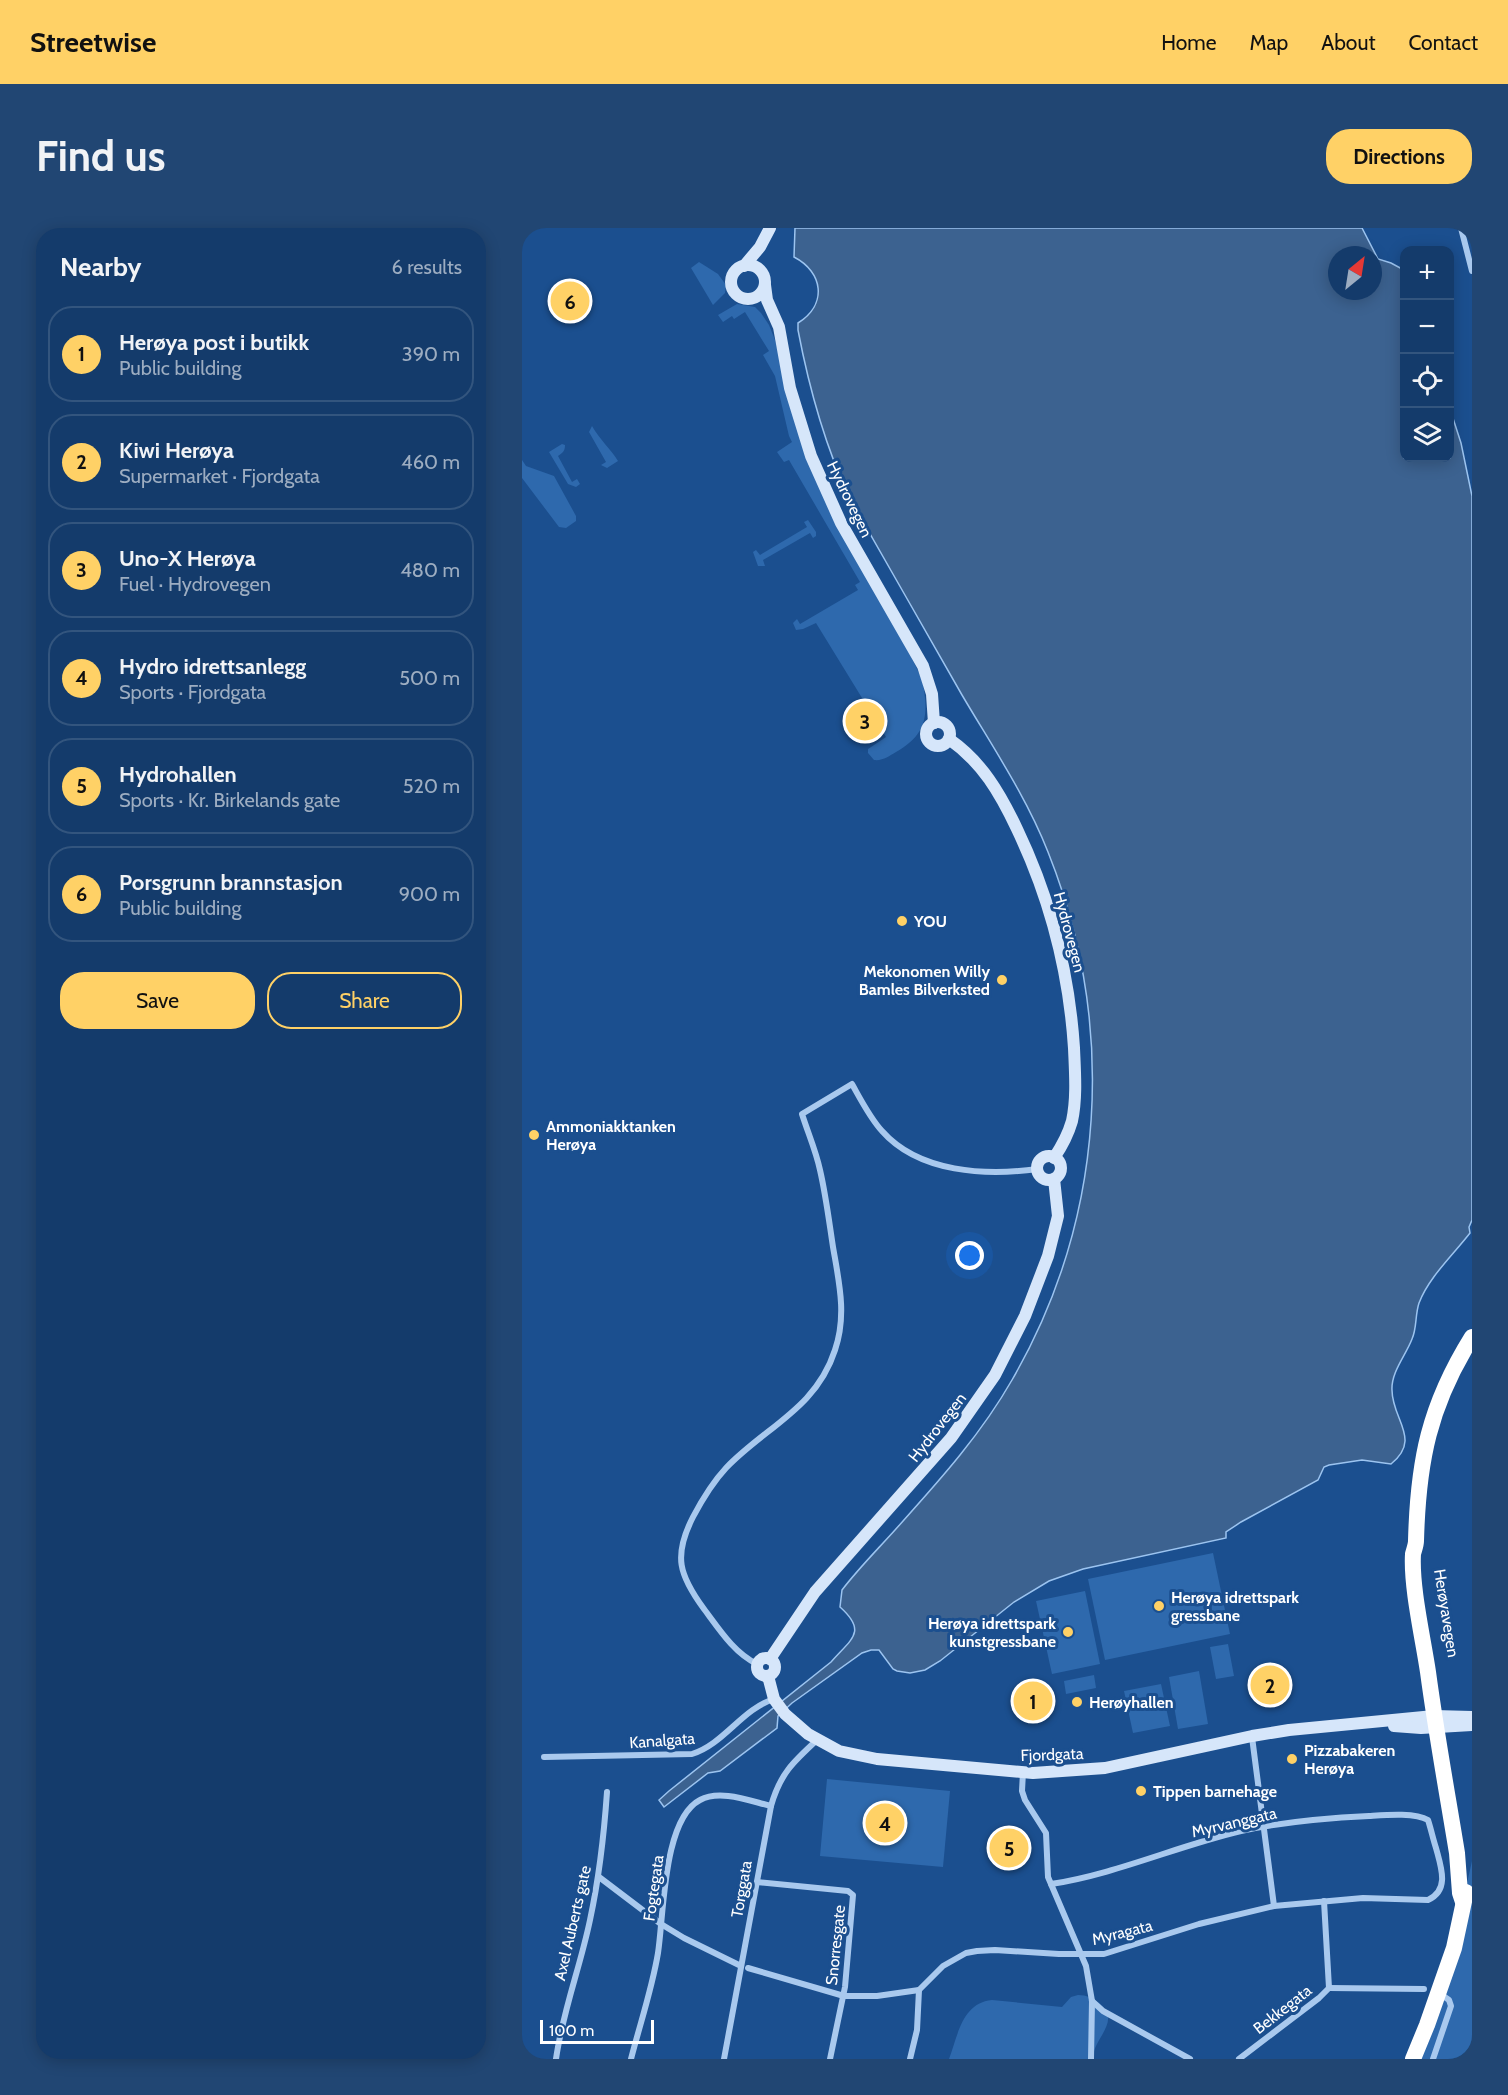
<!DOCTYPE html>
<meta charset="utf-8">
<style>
:root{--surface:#143b6b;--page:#214673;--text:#f1f3f6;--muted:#9dadc1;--line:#33557e;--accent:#ffd166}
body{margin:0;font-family:Cabin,sans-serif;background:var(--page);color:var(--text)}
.controls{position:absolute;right:18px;top:18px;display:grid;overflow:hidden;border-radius:12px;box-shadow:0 3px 15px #0003}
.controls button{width:54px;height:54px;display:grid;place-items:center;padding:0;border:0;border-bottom:2px solid var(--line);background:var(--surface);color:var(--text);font:30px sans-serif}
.compass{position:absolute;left:806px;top:18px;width:54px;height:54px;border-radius:50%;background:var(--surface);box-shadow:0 3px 15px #0003;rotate:30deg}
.scale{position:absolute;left:18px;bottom:15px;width:114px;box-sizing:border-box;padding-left:6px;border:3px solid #fff;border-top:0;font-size:16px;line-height:21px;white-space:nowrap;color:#fff;-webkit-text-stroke:4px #1b4f8f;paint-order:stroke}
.you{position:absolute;left:448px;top:1028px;width:21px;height:21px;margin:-15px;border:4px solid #fff;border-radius:50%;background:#1a73e8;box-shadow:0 0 0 9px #1a73e833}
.badge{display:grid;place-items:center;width:39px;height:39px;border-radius:50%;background:var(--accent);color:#111;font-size:20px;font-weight:700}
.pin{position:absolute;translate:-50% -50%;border:3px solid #fff;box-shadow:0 2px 6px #0006}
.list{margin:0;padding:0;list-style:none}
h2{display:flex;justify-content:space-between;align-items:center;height:78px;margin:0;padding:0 24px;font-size:26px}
h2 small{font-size:20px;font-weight:400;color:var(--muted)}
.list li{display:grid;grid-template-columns:39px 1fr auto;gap:18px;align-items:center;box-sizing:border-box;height:96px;margin:0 12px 12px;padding:0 12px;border:2px solid var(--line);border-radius:24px}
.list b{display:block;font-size:22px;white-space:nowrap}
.list p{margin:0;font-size:20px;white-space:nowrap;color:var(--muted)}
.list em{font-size:20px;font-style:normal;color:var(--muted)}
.actions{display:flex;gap:12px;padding:18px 24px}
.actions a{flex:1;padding:14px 0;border:2px solid var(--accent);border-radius:24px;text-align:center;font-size:21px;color:var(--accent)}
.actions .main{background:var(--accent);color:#111}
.icon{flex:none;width:33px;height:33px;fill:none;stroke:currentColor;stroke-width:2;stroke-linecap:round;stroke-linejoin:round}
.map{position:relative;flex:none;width:950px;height:1831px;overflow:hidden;border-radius:24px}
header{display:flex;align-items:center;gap:36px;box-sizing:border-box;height:84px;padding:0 30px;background:var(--accent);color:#111}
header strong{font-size:28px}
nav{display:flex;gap:33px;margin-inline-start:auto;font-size:21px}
.intro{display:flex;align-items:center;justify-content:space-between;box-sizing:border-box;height:144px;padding:0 36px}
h1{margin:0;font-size:42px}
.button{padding:15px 27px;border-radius:24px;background:var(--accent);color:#111;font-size:21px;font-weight:700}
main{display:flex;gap:36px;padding:0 36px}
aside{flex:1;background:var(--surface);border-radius:24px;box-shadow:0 3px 15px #0003}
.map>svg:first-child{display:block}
.green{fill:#2e69ad}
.water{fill:#3c6290;stroke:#9cc4f0;stroke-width:1.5;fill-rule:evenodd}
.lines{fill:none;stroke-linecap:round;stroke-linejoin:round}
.street{stroke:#a9c9ee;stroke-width:6}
.secondary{stroke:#d6e6fa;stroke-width:12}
.highway{stroke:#fff;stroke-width:16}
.poi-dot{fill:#ffd166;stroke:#1b4f8f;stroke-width:2}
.labels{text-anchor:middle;stroke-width:6;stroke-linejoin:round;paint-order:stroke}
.street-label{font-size:16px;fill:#fff;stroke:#1b4f8f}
.poi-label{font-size:16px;font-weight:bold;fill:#fff;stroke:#1b4f8f;text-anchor:start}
</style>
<header>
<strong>Streetwise</strong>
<nav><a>Home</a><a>Map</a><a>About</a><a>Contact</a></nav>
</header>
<div class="intro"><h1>Find us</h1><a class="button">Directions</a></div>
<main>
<aside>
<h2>Nearby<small>6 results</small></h2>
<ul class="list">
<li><span class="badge">1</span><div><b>Herøya post i butikk</b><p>Public building</p></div><em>390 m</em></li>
<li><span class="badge">2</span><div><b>Kiwi Herøya</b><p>Supermarket · Fjordgata</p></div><em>460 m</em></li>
<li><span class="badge">3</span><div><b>Uno-X Herøya</b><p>Fuel · Hydrovegen</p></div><em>480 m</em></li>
<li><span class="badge">4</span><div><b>Hydro idrettsanlegg</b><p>Sports · Fjordgata</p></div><em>500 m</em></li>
<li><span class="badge">5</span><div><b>Hydrohallen</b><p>Sports · Kr. Birkelands gate</p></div><em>520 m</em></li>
<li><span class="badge">6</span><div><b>Porsgrunn brannstasjon</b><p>Public building</p></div><em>900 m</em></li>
</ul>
<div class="actions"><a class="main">Save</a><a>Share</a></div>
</aside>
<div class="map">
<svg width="950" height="1831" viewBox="0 0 950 1831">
<rect width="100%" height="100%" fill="#1b4f8f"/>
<g class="green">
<path d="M177 34 196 46 204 57 203 65 191 77 169 40Z"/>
<path d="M215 76 233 79 239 85 247 97 253 112 274 196 400 451C407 485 406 506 374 524 367 528 361 533 352 532L346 525V521L364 509 294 395 281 401 274 402 271 395 275 391 278 396 336 362 333 357 338 354 267 232 262 234 255 224 270 214 267 208 253 148 241 127 247 123 223 84 212 91 210 88 201 94 196 87Z"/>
<path d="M70 198C78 212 88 220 96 233L85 240 79 237 84 234 67 204Z"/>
<path d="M40 216 43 217C43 224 40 225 36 228L50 254 55 251 58 256 54 259 46 256 27 224Z"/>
<path d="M0 232 4 238 32 248 54 288V293L44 300 37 299 0 250Z"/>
<path d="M286 292 294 304V308L291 310 288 305 241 332 243 338H236L231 324 234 322 238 327 285 299 282 294Z"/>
<path d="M691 1325 708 1406 583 1432 566 1351Z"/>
<path d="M563 1363 578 1436 530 1446 514 1373Z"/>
<path d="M706 1416 712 1448 694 1451 688 1419Z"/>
<path d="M677 1443 686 1496 656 1501 647 1449Z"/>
<path d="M572 1447 574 1460 544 1466 542 1453Z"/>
<path d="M639 1456 648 1498 611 1505 602 1463Z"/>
<path d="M305 1551 428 1563 421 1639 298 1628Z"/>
<path d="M950 1633V1831H895L945 1655Z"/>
<path d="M556 1767C565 1767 570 1770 577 1775 601 1793 570 1811 571 1831H427C436 1807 440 1775 470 1772L540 1779 549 1769Z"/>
</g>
<path class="water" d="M273 0H840L856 31 869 35 882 42V230H928V181L939 215 950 268V992L947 999 948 1005C931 1027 907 1049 897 1075 893 1087 895 1100 890 1111 884 1127 869 1144 870 1162 870 1192 900 1211 869 1236L840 1232 807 1237 802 1239 796 1252 719 1294 704 1304V1310L561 1341 527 1353 492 1374 418 1433 403 1442 388 1445 375 1443 371 1441 357 1422H349L340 1425 270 1475 256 1488 255 1500 198 1543 186 1545 142 1579 137 1572 147 1563 309 1434C329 1411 346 1404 318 1379L320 1362C336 1341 355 1322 373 1302 416 1254 458 1208 490 1152 584 989 595 797 526 624 504 568 470 518 440 467 402 401 365 335 327 269 302 215 287 160 276 102V95C306 76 301 44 272 29ZM815 27H851V63H815Z"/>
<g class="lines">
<g class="street">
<path d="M939 0 950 43"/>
<path d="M235 1436C212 1425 197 1401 182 1381 157 1347 151 1328 171 1289 180 1272 190 1255 204 1240 243 1199 294 1181 313 1122 325 1087 317 1054 311 1019 307 993 304 968 298 942 294 923 286 905 280 886L330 856C339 872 348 890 360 903 397 945 464 948 516 941"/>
<path d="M730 1509 752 1678"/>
<path d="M22 1529 170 1526C202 1516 220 1481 252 1471"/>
<path d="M501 1544 500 1563 503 1572 524 1605 526 1649 564 1738 570 1773 569 1831"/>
<path d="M77 1649 139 1696 162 1710 219 1738"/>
<path d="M235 1654 326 1663 331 1667 323 1759 308 1831"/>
<path d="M226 1740 322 1768H355L397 1762 421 1738 444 1725 455 1723 473 1722 537 1726H582L677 1696 752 1678 841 1670 906 1672C928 1662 919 1639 914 1620 911 1611 909 1601 906 1592 893 1584 862 1587 847 1588 805 1590 760 1594 719 1603 655 1618 594 1646 529 1656"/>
<path d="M807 1760 902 1761"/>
<path d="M570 1773 581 1783 668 1831"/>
<path d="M34 1831C41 1782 58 1740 68 1692 77 1650 82 1607 85 1564"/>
<path d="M109 1831C118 1796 130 1761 136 1725 142 1686 141 1591 178 1572 198 1561 228 1573 249 1578"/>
<path d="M202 1831 249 1578C258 1546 271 1534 295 1512"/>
<path d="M388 1831 395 1802 397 1762"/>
<path d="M717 1831 797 1770 807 1760 802 1673"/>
<path d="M911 1831 929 1778 927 1772 917 1765"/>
</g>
<g class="secondary">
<circle cx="226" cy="54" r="17"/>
<path d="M222 38 238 19 248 0"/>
<path d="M243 57 245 72 257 99 268 160 289 228 319 295 401 438 410 466 412 495"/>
<circle cx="416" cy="506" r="12"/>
<path d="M427 511C460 534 478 565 495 601 528 670 547 743 552 820 553 844 555 870 550 893 546 907 540 918 532 930"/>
<circle cx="527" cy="940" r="12"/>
<circle cx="244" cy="1439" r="9"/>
<path d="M248 1431 293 1364 429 1210 473 1147 503 1088 526 1028 536 988 532 951"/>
<path d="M246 1448 252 1471 263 1486 286 1506 317 1523 355 1531 511 1545 583 1540 730 1508 767 1502 912 1488 950 1489"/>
<path d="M872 1498 899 1500 950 1497"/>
</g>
<g class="highway">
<path d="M941 1674 938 1665 935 1625C925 1564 914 1504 906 1444 901 1410 889 1359 891 1326 892 1322 894 1317 894 1313 896 1233 907 1178 950 1109"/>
<path d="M891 1831 905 1797 932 1720 944 1664"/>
</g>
</g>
<g class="poi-dot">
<circle cx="380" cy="693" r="6"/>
<circle cx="480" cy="752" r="6"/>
<circle cx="12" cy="907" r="6"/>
<circle cx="637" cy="1378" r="6"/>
<circle cx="546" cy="1404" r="6"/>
<circle cx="555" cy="1474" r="6"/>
<circle cx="770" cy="1531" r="6"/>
<circle cx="619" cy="1563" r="6"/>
</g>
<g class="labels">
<g class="street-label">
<text transform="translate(328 271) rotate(64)" y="6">Hydrovegen</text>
<text transform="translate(548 704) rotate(75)" y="6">Hydrovegen</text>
<text transform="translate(415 1199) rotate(-52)" y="6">Hydrovegen</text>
<text transform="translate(925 1385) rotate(81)" y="6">Herøyavegen</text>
<text transform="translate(140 1512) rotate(-4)" y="6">Kanalgata</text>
<text transform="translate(530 1526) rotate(-2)" y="6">Fjordgata</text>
<text transform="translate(712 1594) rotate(-13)" y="6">Myrvanggata</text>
<text transform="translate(131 1660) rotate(-82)" y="6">Fogtegata</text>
<text transform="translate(219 1661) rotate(-80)" y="6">Torggata</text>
<text transform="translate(50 1695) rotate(-77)" y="6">Axel Auberts gate</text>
<text transform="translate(600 1704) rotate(-14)" y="6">Myragata</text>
<text transform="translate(313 1717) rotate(-84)" y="6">Snorresgate</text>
<text transform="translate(760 1781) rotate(-38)" y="6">Bekkegata</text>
</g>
<g class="poi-label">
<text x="392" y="699">YOU</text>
<text x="468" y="749" text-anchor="end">Mekonomen Willy<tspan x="468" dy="18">Bamles Bilverksted</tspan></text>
<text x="24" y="904">Ammoniakktanken<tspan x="24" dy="18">Herøya</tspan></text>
<text x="649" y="1375">Herøya idrettspark<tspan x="649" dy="18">gressbane</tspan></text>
<text x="534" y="1401" text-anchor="end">Herøya idrettspark<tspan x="534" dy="18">kunstgressbane</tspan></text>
<text x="567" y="1480">Herøyhallen</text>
<text x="782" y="1528">Pizzabakeren<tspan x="782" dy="18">Herøya</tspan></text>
<text x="631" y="1569">Tippen barnehage</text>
</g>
</g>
</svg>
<div class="controls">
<button>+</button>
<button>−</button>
<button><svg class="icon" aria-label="locate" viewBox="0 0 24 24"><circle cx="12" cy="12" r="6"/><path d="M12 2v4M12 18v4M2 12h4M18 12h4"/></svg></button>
<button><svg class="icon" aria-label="layers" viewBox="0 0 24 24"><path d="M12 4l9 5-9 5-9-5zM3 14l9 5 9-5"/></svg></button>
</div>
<svg class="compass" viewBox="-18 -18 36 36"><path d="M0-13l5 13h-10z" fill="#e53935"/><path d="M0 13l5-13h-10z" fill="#9dadc1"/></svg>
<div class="scale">100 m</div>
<div class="you"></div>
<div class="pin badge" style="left:511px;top:1473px">1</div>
<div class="pin badge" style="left:748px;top:1457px">2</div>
<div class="pin badge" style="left:343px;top:493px">3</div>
<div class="pin badge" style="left:363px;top:1595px">4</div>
<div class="pin badge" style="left:487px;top:1620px">5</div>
<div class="pin badge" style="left:48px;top:73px">6</div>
</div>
</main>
